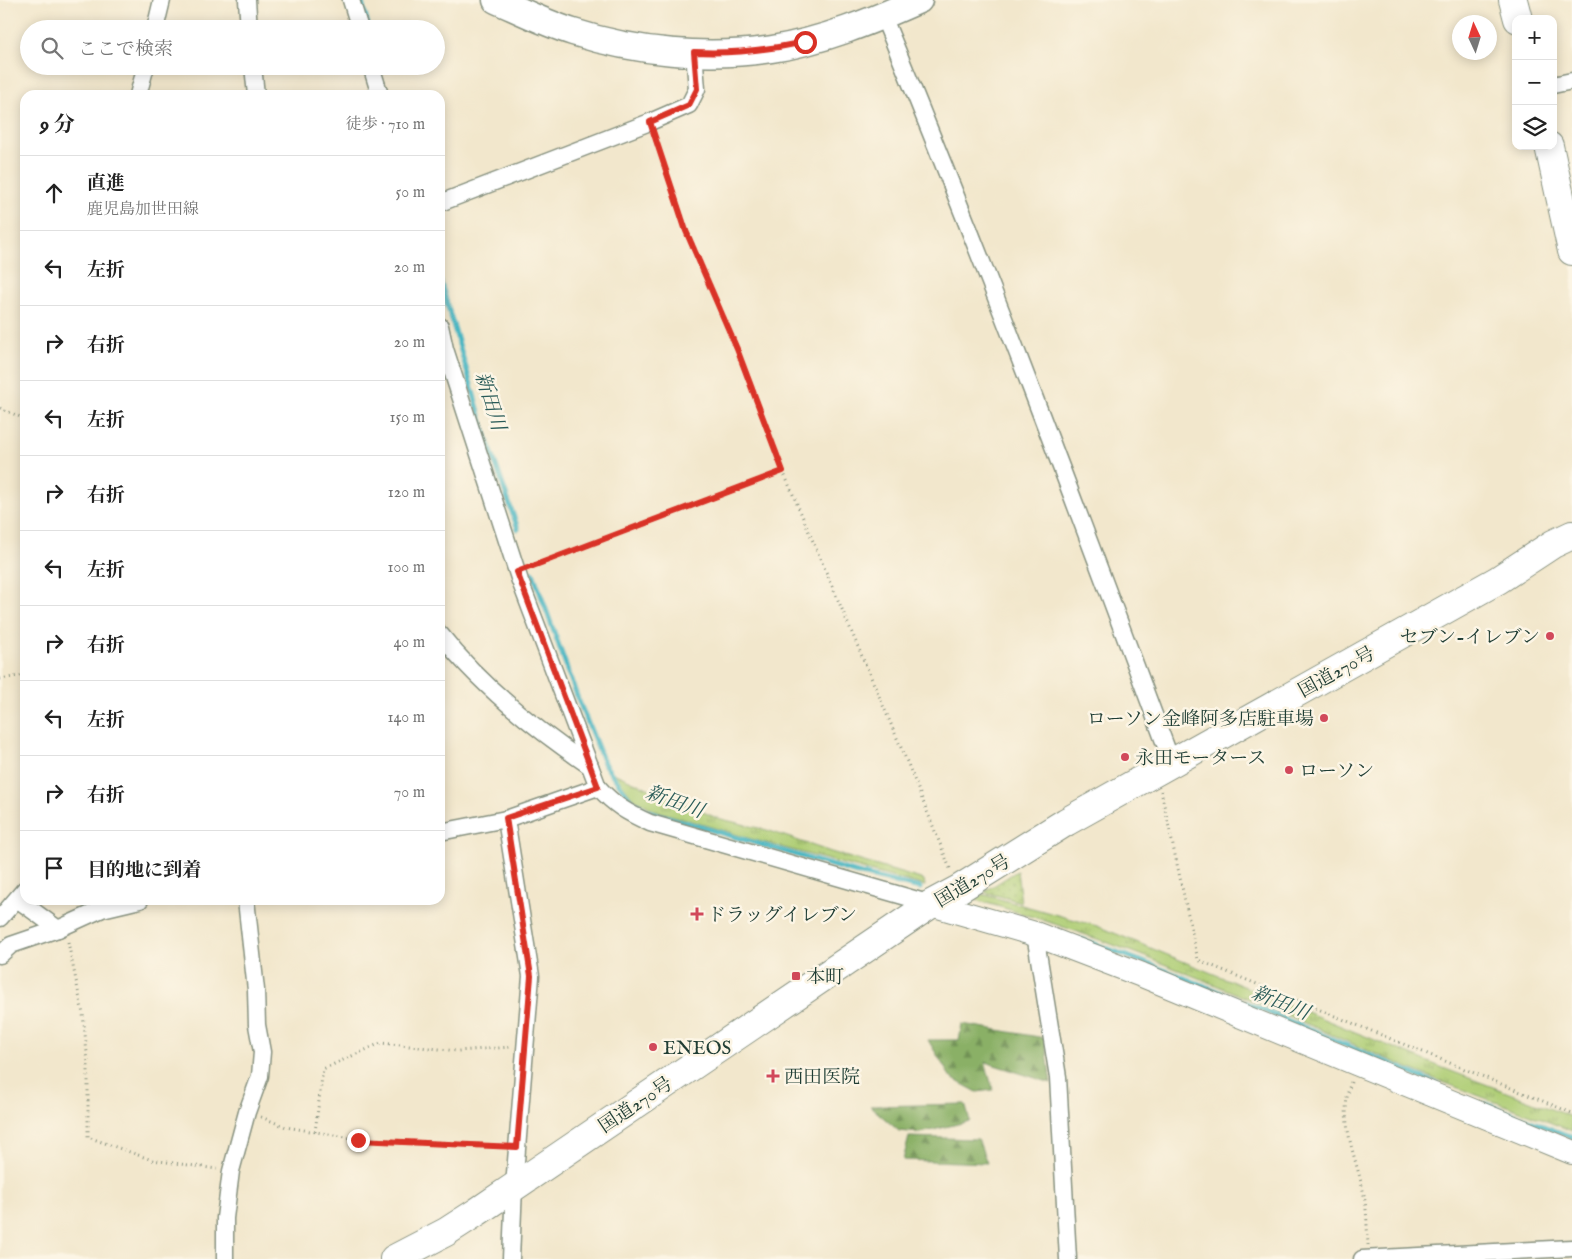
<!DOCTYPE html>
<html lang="ja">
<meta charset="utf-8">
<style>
:root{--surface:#fff;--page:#f2f2f2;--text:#222;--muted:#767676;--line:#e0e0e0}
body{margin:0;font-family:"IM FELL English","Noto Serif JP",serif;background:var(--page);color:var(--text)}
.controls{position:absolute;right:15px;top:15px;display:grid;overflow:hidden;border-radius:10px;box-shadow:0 2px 12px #0003}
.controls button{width:45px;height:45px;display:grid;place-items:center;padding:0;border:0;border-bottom:1px solid var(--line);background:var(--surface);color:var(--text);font:25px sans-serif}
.compass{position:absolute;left:1452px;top:15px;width:45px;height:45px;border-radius:50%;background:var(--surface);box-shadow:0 2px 12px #0003;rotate:356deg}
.stop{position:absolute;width:15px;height:15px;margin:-11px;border:4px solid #d93025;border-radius:50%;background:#fff}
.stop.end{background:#d93025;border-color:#fff;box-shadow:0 1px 5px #0008}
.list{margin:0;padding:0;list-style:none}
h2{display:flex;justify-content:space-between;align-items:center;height:65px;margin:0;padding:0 20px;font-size:21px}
h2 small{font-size:16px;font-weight:400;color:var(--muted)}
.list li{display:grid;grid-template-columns:32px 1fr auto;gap:15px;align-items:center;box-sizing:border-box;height:75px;padding:0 20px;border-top:1px solid var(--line)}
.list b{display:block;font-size:19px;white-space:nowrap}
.list p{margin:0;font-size:16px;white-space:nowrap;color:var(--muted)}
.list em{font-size:16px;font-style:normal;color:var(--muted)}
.icon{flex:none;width:28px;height:28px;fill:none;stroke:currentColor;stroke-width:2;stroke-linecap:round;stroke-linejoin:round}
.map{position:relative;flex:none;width:1572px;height:1259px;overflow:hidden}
.search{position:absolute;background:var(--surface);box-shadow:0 2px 12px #0003;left:20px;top:20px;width:425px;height:55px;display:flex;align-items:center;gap:12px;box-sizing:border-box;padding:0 18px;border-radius:28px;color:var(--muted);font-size:19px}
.panel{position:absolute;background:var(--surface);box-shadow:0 2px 12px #0003;left:20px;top:90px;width:425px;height:815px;border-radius:15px}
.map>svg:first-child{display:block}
.grass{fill:url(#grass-dots);stroke:#668554}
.forest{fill:url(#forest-firs);stroke:#54764d}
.park{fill:url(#park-tufts);stroke:#668554}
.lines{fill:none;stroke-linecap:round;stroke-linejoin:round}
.stream{stroke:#48b6c2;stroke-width:5}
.street-casing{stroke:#889280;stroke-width:19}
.secondary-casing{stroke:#889280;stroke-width:26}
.primary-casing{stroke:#889280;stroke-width:29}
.highway-casing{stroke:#889280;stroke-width:30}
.path{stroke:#889280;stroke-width:3;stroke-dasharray:1 4;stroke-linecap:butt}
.street{stroke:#fff;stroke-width:16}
.secondary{stroke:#fff;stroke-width:24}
.primary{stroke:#fff;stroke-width:26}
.highway{stroke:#fff;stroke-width:28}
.route{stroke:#d93025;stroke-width:6}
.poi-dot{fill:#d1495b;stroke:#fcf5e5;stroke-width:2}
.labels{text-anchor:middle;stroke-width:5;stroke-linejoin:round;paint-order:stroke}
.poi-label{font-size:19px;fill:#1f3d34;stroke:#fcf5e5;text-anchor:start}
.street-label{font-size:19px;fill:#1f3d34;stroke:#fcf5e5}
.water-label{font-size:20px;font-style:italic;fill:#295b58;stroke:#fcf5e5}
</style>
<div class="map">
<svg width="1572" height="1259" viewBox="0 0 1572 1259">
<defs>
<pattern id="grass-dots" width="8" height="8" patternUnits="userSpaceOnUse" patternTransform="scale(1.25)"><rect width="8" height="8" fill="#aecd75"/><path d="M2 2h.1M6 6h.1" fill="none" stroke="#8da861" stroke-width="1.8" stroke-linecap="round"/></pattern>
<pattern id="forest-firs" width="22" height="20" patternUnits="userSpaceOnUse" patternTransform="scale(1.25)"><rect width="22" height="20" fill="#8ab066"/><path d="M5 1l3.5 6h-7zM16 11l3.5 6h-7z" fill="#709055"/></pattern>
<pattern id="park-tufts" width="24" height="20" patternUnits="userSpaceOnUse" patternTransform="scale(1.25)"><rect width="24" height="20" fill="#aecd75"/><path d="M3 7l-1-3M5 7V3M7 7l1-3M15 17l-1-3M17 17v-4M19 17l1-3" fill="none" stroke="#8da861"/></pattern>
</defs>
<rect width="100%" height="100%" fill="#fcf5e5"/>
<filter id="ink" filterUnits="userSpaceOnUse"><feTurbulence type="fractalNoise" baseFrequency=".02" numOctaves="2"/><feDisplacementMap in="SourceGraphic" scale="10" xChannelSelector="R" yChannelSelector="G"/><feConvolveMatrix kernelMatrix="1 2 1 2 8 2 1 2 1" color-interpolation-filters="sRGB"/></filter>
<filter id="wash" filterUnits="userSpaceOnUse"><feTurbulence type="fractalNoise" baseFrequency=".0096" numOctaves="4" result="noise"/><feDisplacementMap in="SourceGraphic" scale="20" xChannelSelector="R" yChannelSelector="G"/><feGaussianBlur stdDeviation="1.12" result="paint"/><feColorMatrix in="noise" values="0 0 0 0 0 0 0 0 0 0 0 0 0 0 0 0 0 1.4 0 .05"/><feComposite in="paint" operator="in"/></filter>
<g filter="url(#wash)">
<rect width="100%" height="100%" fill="#f2e7cc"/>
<path class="grass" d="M1017 871 1021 902 984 892Z"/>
<g class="forest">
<path d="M962 1024 1045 1038 1051 1083 985 1062 993 1090 977 1092 951 1078 928 1040H959Z"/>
<path d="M965 1104 970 1121 921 1133 899 1131 870 1106Z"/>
<path d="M909 1137 978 1139 987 1163 903 1160Z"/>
</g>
<g class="park">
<path d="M613 773 717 818 767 830 831 852 924 880 925 886 751 839 654 810 632 797Z"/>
<path d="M982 894 1097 926 1443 1068 1572 1117V1131C1512 1107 1451 1087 1392 1061 1256 1002 1120 940 976 900Z"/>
</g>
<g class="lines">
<g class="stream">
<path d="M361 0 369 29"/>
<path d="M440 280 487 439 518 529"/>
<path d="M533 573 578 699 605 765 631 800 647 811 861 874 920 888"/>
<path d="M1081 939C1202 982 1319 1034 1437 1084"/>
<path d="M1486 1104 1572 1137"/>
</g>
</g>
</g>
<g filter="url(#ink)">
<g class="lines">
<g class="street-casing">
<g id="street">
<path d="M247 0 249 29"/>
<path d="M351 0 360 29"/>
<path d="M883 16C985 262 1079 513 1172 763"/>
<path d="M155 29 162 0"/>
<path d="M253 66 256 95"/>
<path d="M371 66 380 95"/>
<path d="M1553 85 1572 81"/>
<path d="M138 95 146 66"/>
<path d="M440 203 650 122 689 105 697 89 694 52"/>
<path d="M440 326 445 349 520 581 598 787C615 806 628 813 650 823L931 904"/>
<path d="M440 634C481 686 535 729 590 766"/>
<path d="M506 819 531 976 514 1186 511 1259"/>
<path d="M440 832 506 819 598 787"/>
<path d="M17 899 58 929"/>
<path d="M0 918 25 889"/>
<path d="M1035 934 1058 1077 1068 1259"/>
<path d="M0 955 11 945 58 929 102 909 140 900"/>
<path d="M225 1259V1218L231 1171 247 1112 260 1076 262 1052 257 1025 256 990 246 900"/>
<path d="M1362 1259 1572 1248"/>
</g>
</g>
<g class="secondary-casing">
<path id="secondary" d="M931 904 1035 934 1142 975 1572 1152"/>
</g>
<g class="primary-casing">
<path id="primary" d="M496 0C521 11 547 24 573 32 635 52 707 59 772 49 823 41 872 21 919 0"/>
</g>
<g class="highway-casing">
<g id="highway">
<path d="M1513 0 1518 19"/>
<path d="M1549 146 1572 251"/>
<path d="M394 1259 446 1232 477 1212 931 904 959 889 1066 822 1498 580 1553 544 1572 535"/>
</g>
</g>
<g class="path">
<path d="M654 135 687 231 737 349 783 471 908 764 951 871"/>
<path d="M0 408 25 419"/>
<path d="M532 567 783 471"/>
<path d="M0 679 25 675"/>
<path d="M1161 791 1198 960 1572 1113"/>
<path d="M68 942 83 1014 88 1063V1137L152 1160 217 1169"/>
<path d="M1351 1082C1337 1119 1357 1159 1364 1195 1367 1211 1367 1229 1368 1245"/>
<path d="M261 1117 286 1127 358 1139 501 1146"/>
<path d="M315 1132 323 1069 381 1043 458 1051 511 1047"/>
</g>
<use href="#street" class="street"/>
<use href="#secondary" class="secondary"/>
<use href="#primary" class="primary"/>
<use href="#highway" class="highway"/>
</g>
</g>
<g class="lines" filter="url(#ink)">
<path class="route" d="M358 1140 517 1147 531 976 506 818 598 787 517 572 783 471 737 349 686 231 650 122 689 105 697 89 694 52C732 54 768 50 805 42"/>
</g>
<g class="poi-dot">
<circle cx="1550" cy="636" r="5"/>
<circle cx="1324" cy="718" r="5"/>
<circle cx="1125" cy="757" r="5"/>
<circle cx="1289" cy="770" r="5"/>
<path d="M694.5 906.5h5v5h5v5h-5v5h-5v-5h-5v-5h5z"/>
<rect x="791" y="971" width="10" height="10" rx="2.5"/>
<circle cx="653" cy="1047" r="5"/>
<path d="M770.5 1068.5h5v5h5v5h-5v5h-5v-5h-5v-5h5z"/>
</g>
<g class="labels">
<g class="poi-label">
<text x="1540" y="643" text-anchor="end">セブン-イレブン</text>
<text x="1314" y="725" text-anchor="end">ローソン金峰阿多店駐車場</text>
<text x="1135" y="764">永田モータース</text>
<text x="1299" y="777">ローソン</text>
<text x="707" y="921">ドラッグイレブン</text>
<text x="806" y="983">本町</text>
<text x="663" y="1054">ENEOS</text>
<text x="784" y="1083">西田医院</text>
</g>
<g class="street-label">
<text transform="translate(1336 671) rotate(-29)" y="7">国道270号</text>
<text transform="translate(972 880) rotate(-31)" y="7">国道270号</text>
<text transform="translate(635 1104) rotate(-34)" y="7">国道270号</text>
</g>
<g class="water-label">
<text transform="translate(491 401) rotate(73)" y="7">新田川</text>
<text transform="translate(675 801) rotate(20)" y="7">新田川</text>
<text transform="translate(1281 1002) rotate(22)" y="7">新田川</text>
</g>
</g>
</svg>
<div class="controls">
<button>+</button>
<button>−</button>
<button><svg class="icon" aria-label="layers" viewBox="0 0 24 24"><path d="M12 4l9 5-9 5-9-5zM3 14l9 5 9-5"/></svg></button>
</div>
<svg class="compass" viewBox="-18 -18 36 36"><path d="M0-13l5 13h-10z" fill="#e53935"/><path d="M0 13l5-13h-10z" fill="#767676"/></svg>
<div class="stop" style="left:805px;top:42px"></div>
<div class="stop end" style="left:358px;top:1140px"></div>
<div class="search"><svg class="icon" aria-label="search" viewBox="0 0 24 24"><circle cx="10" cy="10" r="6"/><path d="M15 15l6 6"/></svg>ここで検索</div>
<section class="panel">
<h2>9 分<small>徒歩 · 710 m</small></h2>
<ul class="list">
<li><svg class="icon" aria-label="ahead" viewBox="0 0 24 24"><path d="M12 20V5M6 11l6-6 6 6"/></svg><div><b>直進</b><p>鹿児島加世田線</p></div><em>50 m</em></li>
<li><svg class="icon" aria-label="left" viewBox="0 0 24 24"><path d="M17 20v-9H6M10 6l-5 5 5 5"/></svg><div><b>左折</b></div><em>20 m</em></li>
<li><svg class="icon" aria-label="right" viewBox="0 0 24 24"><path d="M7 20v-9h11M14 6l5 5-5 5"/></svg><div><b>右折</b></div><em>20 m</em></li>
<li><svg class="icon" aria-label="left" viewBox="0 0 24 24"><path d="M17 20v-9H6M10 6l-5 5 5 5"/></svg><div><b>左折</b></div><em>150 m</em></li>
<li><svg class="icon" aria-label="right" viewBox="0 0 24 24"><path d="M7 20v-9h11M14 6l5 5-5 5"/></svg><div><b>右折</b></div><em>120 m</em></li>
<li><svg class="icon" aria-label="left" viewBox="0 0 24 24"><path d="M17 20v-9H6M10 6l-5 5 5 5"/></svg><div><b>左折</b></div><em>100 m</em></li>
<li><svg class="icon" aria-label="right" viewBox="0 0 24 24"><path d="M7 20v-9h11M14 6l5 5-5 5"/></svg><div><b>右折</b></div><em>40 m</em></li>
<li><svg class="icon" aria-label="left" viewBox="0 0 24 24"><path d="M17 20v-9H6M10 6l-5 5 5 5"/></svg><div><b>左折</b></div><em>140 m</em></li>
<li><svg class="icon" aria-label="right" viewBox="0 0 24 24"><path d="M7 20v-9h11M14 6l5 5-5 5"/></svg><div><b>右折</b></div><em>70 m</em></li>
<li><svg class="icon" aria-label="arrive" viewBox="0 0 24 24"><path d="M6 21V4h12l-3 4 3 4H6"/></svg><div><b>目的地に到着</b></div></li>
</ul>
</section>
</div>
